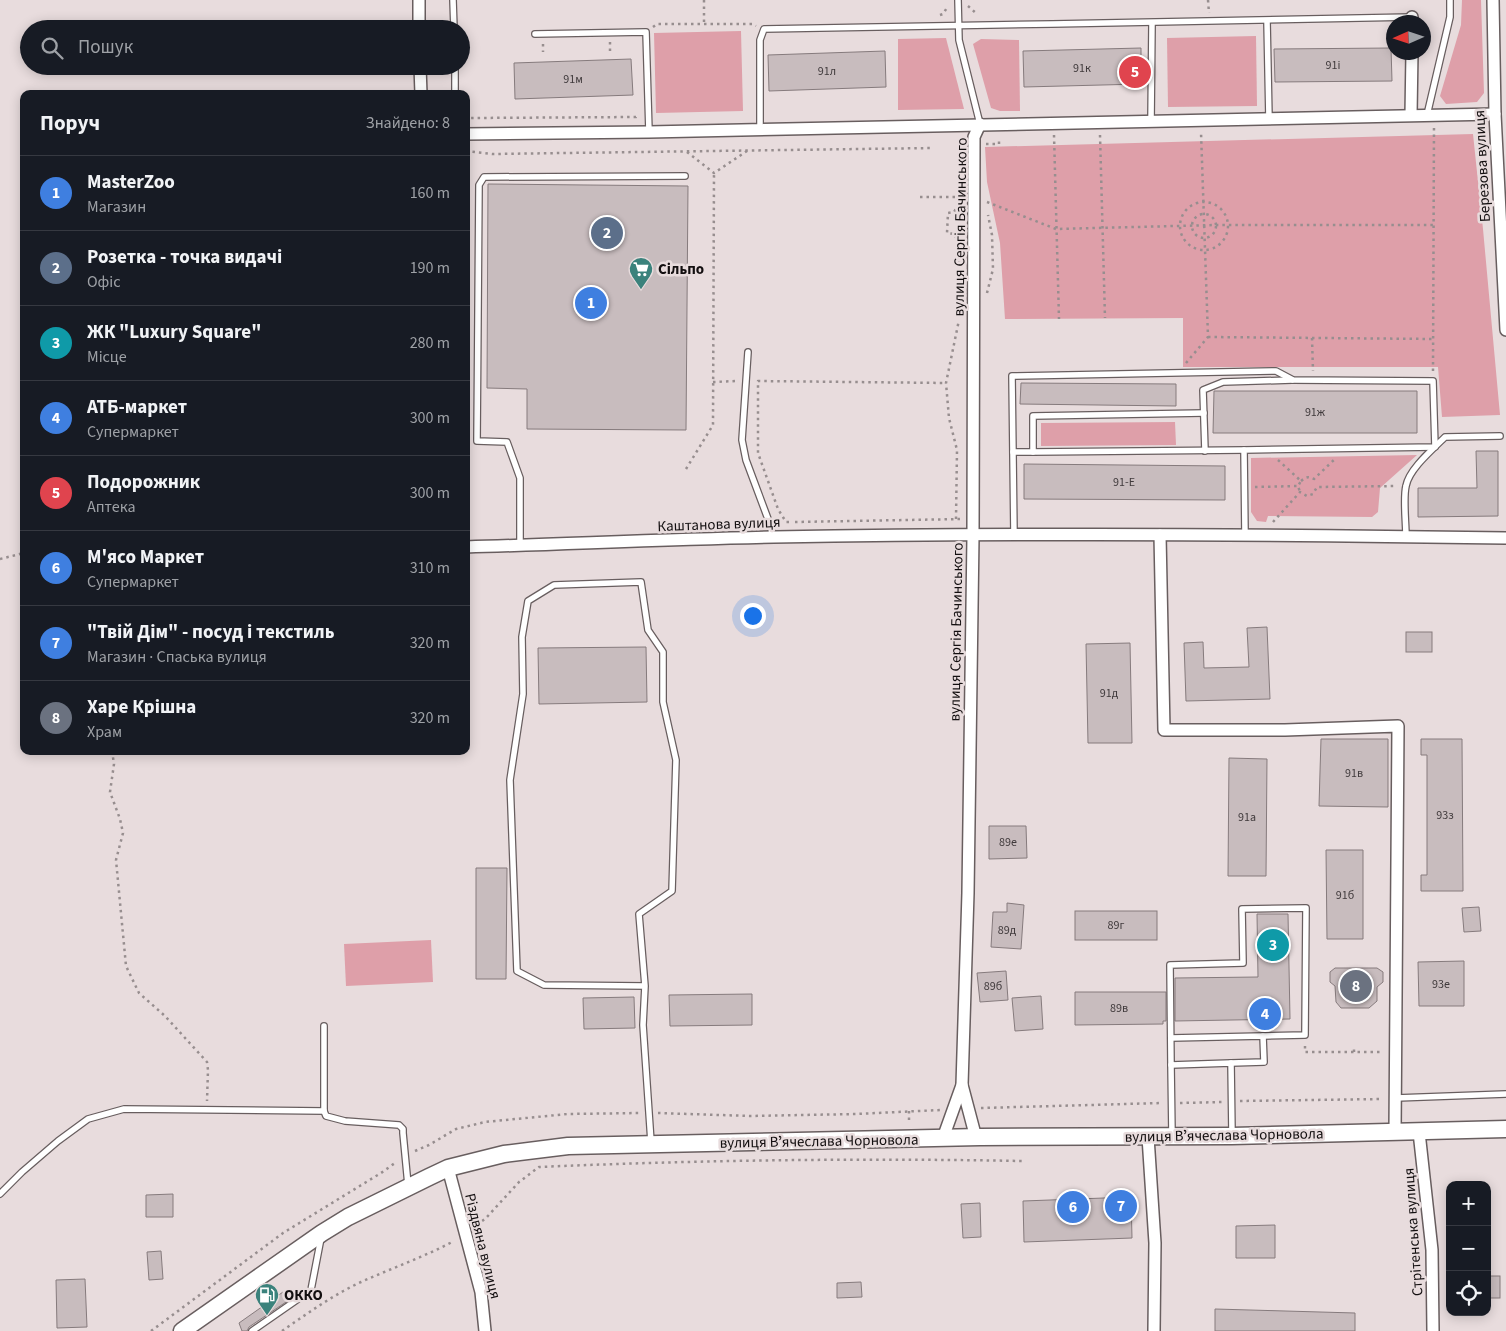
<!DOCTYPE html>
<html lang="uk">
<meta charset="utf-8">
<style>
:root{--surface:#171b24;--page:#20242c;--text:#f1f3f6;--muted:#9ea1a6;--line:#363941;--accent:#3b827c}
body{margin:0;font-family:"Source Sans 3",sans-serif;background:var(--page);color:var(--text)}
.controls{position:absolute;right:15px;bottom:15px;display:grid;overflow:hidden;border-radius:10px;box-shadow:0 2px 12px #0003}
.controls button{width:45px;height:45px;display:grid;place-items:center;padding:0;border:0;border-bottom:1px solid var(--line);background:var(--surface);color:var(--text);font:25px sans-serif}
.compass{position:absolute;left:1386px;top:15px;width:45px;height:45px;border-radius:50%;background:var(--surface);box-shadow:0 2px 12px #0003;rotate:267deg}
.you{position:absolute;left:752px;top:615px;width:18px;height:18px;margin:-12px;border:4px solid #fff;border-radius:50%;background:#1a73e8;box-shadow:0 0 0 8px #1a73e833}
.badge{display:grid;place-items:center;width:32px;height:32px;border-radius:50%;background:var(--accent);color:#fff;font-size:16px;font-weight:700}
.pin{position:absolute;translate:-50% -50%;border:2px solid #fff;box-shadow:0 1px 5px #0006}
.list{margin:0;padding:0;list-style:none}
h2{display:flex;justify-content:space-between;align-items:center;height:65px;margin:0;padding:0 20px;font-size:21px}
h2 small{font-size:16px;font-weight:400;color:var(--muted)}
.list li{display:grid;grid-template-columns:32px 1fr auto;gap:15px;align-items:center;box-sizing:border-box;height:75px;padding:0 20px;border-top:1px solid var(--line)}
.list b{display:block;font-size:19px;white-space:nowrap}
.list p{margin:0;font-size:16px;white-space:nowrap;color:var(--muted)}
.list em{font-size:16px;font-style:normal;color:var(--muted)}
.icon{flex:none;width:28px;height:28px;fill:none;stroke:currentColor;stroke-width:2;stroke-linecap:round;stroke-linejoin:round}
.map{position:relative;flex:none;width:1506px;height:1331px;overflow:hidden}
.search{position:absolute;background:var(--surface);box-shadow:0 2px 12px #0003;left:20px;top:20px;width:450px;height:55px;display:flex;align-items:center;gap:12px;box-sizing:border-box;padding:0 18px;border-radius:28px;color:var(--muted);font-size:19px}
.panel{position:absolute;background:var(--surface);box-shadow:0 2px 12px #0003;left:20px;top:90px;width:450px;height:665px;border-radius:10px}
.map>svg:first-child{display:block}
.green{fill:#de9fa9}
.building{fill:#c8bcbe;stroke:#867b7d}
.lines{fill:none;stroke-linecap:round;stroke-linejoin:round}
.lane-casing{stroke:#685e5f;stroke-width:8}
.street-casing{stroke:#685e5f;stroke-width:14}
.secondary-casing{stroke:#685e5f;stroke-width:19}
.path{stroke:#978e8f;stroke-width:2.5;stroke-dasharray:2.5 4;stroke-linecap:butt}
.lane{stroke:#fff;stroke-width:5.5}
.street{stroke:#fff;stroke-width:11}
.secondary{stroke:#fff;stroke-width:16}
.labels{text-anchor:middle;stroke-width:5;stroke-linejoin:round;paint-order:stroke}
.number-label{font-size:12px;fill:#403a3c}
.street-label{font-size:15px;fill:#130f10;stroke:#e8dcdd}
.poi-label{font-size:15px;font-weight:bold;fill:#130f10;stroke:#e8dcdd;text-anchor:start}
</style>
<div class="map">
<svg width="1506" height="1331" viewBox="0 0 1506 1331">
<rect width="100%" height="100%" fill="#e8dcdd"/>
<g class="green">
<path d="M1462 0H1481L1484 93 1477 102 1446 104 1440 96 1461 25Z"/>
<path d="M741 31 743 111 656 113 654 33Z"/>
<path d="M1256 36 1257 106 1168 107 1167 38Z"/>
<path d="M946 38 964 109 898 110V39Z"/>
<path d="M981 39 1019 40 1020 111H1000L991 108 973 44Z"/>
<path d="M1473 134 1483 229 1500 415 1442 417 1438 367H1183V318L1005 319 1000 243 987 182 985 147Z"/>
<path d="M1175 422 1176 445 1041 446V423Z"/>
<path d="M1417 455 1380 488 1378 512 1372 517 1268 516 1266 522 1257 521 1251 512V458Z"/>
<path d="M431 940 433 982 346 986 344 944Z"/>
</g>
<g class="building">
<path d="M1141 48V84L1024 87 1023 51Z"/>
<path d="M1391 48 1392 81 1275 82 1274 49Z"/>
<path d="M885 51 886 87 769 91 768 55Z"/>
<path d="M631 59 633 95 515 99 514 63Z"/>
<path d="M488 184 688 186 686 430 527 429V389L487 388Z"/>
<path d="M1021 383 1176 384V406L1020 404Z"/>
<path d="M1214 391H1417V433H1213Z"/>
<path d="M1476 451H1498V516L1418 517V488H1477Z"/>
<path d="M1024 464 1225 466V500L1024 499Z"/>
<path d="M1267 627 1270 699 1186 701 1184 643 1203 642 1204 668 1249 667 1247 628Z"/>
<rect x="1406" y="632" width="26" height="20"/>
<path d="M1130 643 1132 743H1088L1086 644Z"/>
<path d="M646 647 647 702 539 704 538 648Z"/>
<path d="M1321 739H1388V807L1319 806Z"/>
<path d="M1421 739H1462L1463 891H1421V875H1427V755H1421Z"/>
<path d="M1229 758 1267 759 1266 876H1228Z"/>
<path d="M989 826H1026L1027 858 989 859Z"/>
<path d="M1326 850H1363V939H1327Z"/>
<path d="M476 868H507L506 979H476Z"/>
<path d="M1007 903 1024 905 1021 949 991 947 993 912H1007Z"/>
<path d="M1479 907 1481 931 1464 932 1462 908Z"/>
<rect x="1075" y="911" width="82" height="29"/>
<path d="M1257 914H1288L1290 1019 1175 1021V978L1258 977Z"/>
<path d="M1464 961V1006H1419L1418 962Z"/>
<path d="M1335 968H1377L1383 972V982L1377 987V1001L1369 1008H1341L1336 1002 1335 986 1330 982V972Z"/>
<path d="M1006 971 1008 1000 980 1002 977 973Z"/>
<path d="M1075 992H1166V1021H1163V1024L1075 1025Z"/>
<path d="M752 994V1025L670 1026 669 995Z"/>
<path d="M1041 996 1043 1029 1015 1031 1012 998Z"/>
<path d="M634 997 635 1028 584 1029 583 998Z"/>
<path d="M173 1194V1217H146V1195Z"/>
<path d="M1131 1197 1132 1238 1024 1242 1023 1201Z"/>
<path d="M980 1203 981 1237 963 1238 961 1204Z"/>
<path d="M1275 1225V1258H1236V1226Z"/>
<path d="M161 1251 163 1279 149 1280 147 1252Z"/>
<rect x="1487" y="1276" width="13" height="22"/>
<path d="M85 1279 87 1327 57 1328 56 1280Z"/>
<path d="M861 1282 862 1297 837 1298V1283Z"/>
<path d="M283 1292 289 1300 249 1327 247 1331H242L239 1323Z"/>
<path d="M1215 1309 1355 1313V1331H1215Z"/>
</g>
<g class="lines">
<g class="lane-casing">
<g id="lane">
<path d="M453 0 454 29"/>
<path d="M958 0 959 40 980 124"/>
<path d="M1267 21 1269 119"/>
<path d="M535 34 646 32 649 132"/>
<path d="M455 66V94"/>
<path d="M1427 115 1450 17V0"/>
<path d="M1151 121 1152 23"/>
<path d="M760 129V40L764 29C980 24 1196 23 1412 17"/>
<path d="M748 352 742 440 746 460 771 527 772 537"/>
<path d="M1205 451 1203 390 1223 382 1292 380"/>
<path d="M1013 452H1033V416L1204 413"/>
<path d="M1033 452 1244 450"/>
<path d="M1014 535 1012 376 1276 371 1293 380 1433 381 1435 447 1244 450 1245 535"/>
<path d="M1406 537C1406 523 1403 498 1406 486 1409 469 1433 449 1445 437L1500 436"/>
<path d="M520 546V478L507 442 477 441 479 185 484 177 685 176"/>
<path d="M645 986 639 914 672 891 676 760 663 702V652L648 630 641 582 554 585 528 601 522 637 523 694 510 780 517 971 544 985 645 986 643 1025 651 1142"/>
<path d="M324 1026V1111L326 1116 345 1121 399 1125 403 1129V1133L408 1185"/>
<path d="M1171 1038 1263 1036 1264 1062 1231 1063"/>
<path d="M1171 1065 1172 1135"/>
<path d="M1396 1098 1506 1094"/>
<path d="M1232 1134 1231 1063 1171 1065 1170 965 1243 963 1242 909 1306 908 1305 1035 1263 1036"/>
<path d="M0 1194 22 1172 58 1141 88 1119 124 1109 324 1111"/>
<path d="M252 1331 311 1290 321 1238"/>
</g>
</g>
<g class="street-casing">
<g id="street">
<path d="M419 0V29"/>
<path d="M1493 0 1495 114 1506 330"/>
<path d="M1412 22V17"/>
<path d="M420 66 421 94"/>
<path d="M1411 115 1412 52"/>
<path d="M466 134 649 132 1495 114"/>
<path d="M1160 535 1164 730H1285L1398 726 1395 1132"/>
<path d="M466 547C569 544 672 539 774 537 1018 533 1262 534 1506 538"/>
<path d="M962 1085 976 1138"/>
<path d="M1419 1132 1432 1250 1433 1331"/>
<path d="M1148 1137 1155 1243 1154 1331"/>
<path d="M943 1138 962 1085 968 893 973 536 974 137 980 124"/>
<path d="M448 1168 481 1292 485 1331"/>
</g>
</g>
<g class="secondary-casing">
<path id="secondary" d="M182 1331 322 1233 348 1217 429 1177 448 1168 504 1154 568 1146 980 1137 1232 1136 1506 1129"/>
</g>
<g class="path">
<path d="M704 0V24"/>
<path d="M1208 0 1209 13"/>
<path d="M968 6 977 14"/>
<path d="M940 15 943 14 948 6"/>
<path d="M653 27 657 24H752L756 26"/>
<path d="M543 44V52"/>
<path d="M610 51V42"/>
<path d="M466 114 471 118 636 117 638 114"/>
<path d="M1054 135 1059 319"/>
<path d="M1100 135 1105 318"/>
<path d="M986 144H999V138"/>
<path d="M466 151 492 154 933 148"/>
<path d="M687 152 714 173 747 151"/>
<path d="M920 197H959L957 207 954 212 948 213 947 233 954 234C961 244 959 255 959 267"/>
<path d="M987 202 1056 229 1215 225H1433"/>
<circle cx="1204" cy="226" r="24"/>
<circle cx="1204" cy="226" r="12"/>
<path d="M987 293 993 269 992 235 988 215"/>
<path d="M1208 337 1433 339"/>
<path d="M1312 338 1313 371"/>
<path d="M1186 363 1208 337 1201 132"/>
<path d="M1433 371 1434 126"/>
<path d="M713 382 737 381"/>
<path d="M1278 460 1301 481 1298 486 1300 492"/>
<path d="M686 469 713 425 714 173"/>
<path d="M1301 481C1306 477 1308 476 1314 479L1336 458"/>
<path d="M1255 487 1298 486"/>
<path d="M956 519 957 450 949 418 946 383 959 320"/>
<path d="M789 522H786L778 509 758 453V381L946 383"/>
<path d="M795 522 962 519"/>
<path d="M1273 522 1300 492 1307 496 1313 494 1317 487 1397 486"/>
<path d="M0 559 20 554 24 550"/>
<path d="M112 751 114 764 110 792 120 819 123 833 116 860 126 966 139 993 165 1016 207 1062 208 1070 207 1101"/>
<path d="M1305 1046V1052H1383"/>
<path d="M1354 1052V1046"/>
<path d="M1240 1101 1382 1099"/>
<path d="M1180 1103 1222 1102"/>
<path d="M981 1108 1162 1103"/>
<path d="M909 1111V1123"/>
<path d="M658 1113 750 1116 856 1114 940 1110"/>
<path d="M415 1151 429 1145 456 1129 485 1122 568 1114 640 1113"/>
<path d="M477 1225 486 1218 519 1182 539 1167C700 1160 861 1158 1022 1161"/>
<path d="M151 1331 283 1233 381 1173 395 1163"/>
<path d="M282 1331C308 1313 333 1295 361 1282 392 1268 424 1257 454 1241"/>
</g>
<use href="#lane" class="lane"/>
<use href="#street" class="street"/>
<use href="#secondary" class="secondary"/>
</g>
<defs>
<g id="supermarket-pin" transform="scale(1.25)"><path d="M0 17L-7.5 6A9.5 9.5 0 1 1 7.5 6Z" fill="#3b827c" stroke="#e8dcdd"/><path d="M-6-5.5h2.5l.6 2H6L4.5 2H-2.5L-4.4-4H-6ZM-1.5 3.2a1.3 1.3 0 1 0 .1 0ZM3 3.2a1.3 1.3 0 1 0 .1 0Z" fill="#fff"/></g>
<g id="fuel-pin" transform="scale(1.25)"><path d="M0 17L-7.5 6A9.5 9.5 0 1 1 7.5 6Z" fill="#3b827c" stroke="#e8dcdd"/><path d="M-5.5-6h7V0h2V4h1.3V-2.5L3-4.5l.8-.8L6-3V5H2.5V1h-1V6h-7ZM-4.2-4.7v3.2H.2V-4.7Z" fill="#fff"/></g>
</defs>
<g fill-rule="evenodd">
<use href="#supermarket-pin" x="641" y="269"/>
<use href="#fuel-pin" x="267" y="1295"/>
</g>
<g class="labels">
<g class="number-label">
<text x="1333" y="69">91і</text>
<text x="1082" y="72">91к</text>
<text x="827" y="75">91л</text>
<text x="573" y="83">91м</text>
<text x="1315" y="416">91ж</text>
<text x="1124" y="486">91-Е</text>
<text x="1109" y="697">91д</text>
<text x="1354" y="777">91в</text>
<text x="1445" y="819">93з</text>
<text x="1247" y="821">91а</text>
<text x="1008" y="846">89е</text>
<text x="1345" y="899">91б</text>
<text x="1116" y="929">89г</text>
<text x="1007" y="934">89д</text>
<text x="1441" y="988">93е</text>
<text x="993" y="990">89б</text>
<text x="1119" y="1012">89в</text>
</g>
<g class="street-label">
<text transform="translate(1482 166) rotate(-93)" y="5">Березова вулиця</text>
<text transform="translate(960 227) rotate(-89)" y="5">вулиця Сергія Бачинського</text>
<text transform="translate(719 524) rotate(-2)" y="5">Каштанова вулиця</text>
<text transform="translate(956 632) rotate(-89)" y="5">вулиця Сергія Бачинського</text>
<text transform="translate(1224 1135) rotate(-1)" y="5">вулиця Вʼячеслава Чорновола</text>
<text transform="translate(819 1141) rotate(-1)" y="5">вулиця Вʼячеслава Чорновола</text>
<text transform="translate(1413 1232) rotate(-94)" y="5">Стрітенська вулиця</text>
<text transform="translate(483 1246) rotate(76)" y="5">Різдвяна вулиця</text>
</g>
<g class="poi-label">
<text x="658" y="274">Сільпо</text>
<text x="284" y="1300">ОККО</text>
</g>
</g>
</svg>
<div class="controls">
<button>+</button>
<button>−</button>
<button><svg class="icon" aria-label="locate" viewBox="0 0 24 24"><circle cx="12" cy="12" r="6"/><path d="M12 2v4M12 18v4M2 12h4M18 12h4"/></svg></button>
</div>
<svg class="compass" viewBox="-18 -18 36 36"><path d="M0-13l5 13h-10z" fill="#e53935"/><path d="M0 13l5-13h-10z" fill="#9ea1a6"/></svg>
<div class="you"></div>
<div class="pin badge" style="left:591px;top:303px;background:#3f7fe0">1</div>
<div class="pin badge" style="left:607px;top:233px;background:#5c6f8a">2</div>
<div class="pin badge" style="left:1273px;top:945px;background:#0f9aa8">3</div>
<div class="pin badge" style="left:1265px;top:1014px;background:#3f7fe0">4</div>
<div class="pin badge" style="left:1135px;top:72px;background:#e0444e">5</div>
<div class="pin badge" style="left:1073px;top:1207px;background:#3f7fe0">6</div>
<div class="pin badge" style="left:1121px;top:1206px;background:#3f7fe0">7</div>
<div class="pin badge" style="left:1356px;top:986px;background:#6b7280">8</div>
<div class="search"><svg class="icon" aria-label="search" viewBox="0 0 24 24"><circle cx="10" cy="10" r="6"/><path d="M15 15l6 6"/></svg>Пошук</div>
<section class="panel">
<h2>Поруч<small>Знайдено: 8</small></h2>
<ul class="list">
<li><span class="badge" style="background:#3f7fe0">1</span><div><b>MasterZoo</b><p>Магазин</p></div><em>160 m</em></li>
<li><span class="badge" style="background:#5c6f8a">2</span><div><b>Розетка - точка видачі</b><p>Офіс</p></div><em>190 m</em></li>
<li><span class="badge" style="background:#0f9aa8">3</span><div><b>ЖК &quot;Luxury Square&quot;</b><p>Місце</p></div><em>280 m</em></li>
<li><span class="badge" style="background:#3f7fe0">4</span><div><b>АТБ-маркет</b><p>Супермаркет</p></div><em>300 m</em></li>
<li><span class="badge" style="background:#e0444e">5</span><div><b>Подорожник</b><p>Аптека</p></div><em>300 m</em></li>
<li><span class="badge" style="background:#3f7fe0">6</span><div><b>М'ясо Маркет</b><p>Супермаркет</p></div><em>310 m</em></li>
<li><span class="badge" style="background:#3f7fe0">7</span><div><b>&quot;Твій Дім&quot; - посуд і текстиль</b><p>Магазин · Спаська вулиця</p></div><em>320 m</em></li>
<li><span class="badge" style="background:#6b7280">8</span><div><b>Харе Крішна</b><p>Храм</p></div><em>320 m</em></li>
</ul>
</section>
</div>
